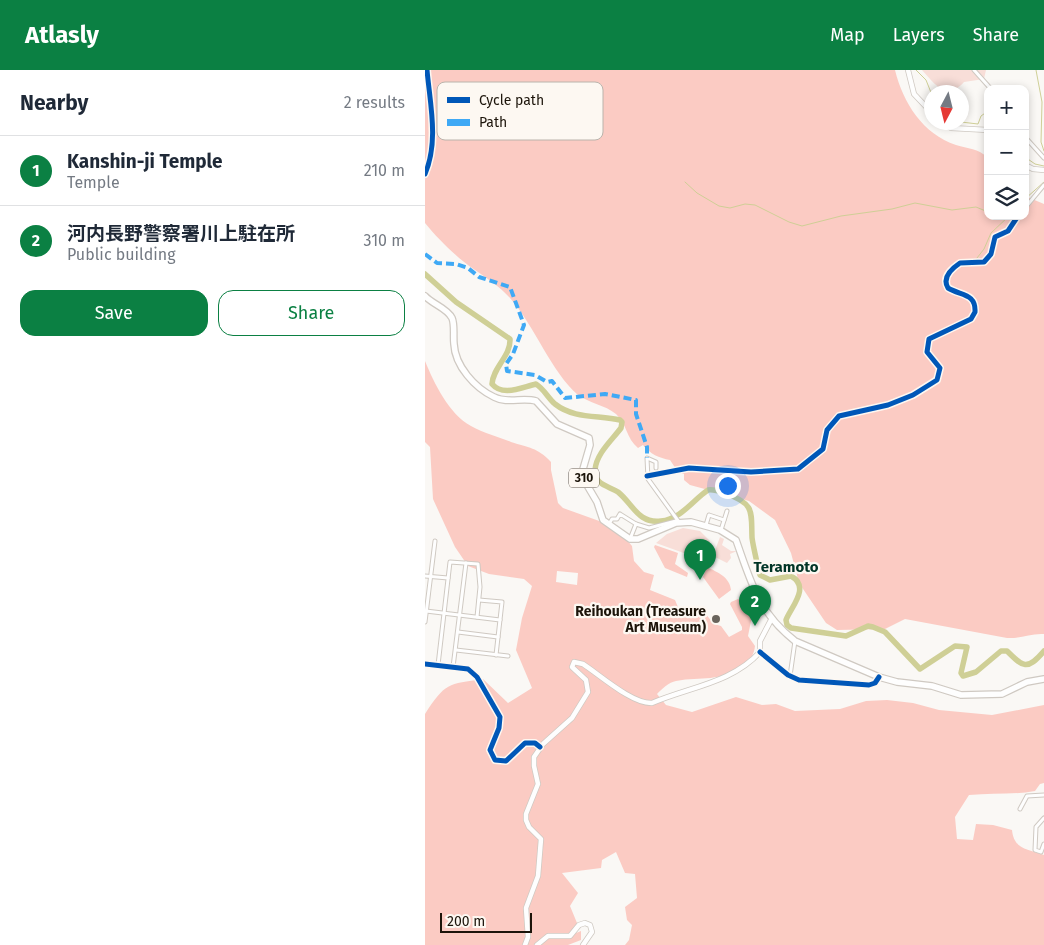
<!DOCTYPE html>
<meta charset="utf-8">
<style>
:root{--surface:#fff;--page:#f6f6f7;--text:#1f2937;--muted:#747a83;--line:#e0e1e3;--accent:#0b8043}
body{margin:0;font-family:"Fira Sans","Noto Sans JP",sans-serif;background:var(--page);color:var(--text)}
.controls{position:absolute;right:15px;top:15px;display:grid;overflow:hidden;border-radius:10px;box-shadow:0 2px 8px #0003}
.controls button{width:45px;height:45px;display:grid;place-items:center;padding:0;border:0;border-bottom:1px solid var(--line);background:var(--surface);color:var(--text);font:25px sans-serif}
.compass{position:absolute;left:499px;top:15px;width:45px;height:45px;border-radius:50%;background:var(--surface);box-shadow:0 2px 8px #0003;rotate:187deg}
.scale{position:absolute;left:15px;bottom:12px;width:92px;box-sizing:border-box;padding-left:5px;border:2px solid #1c140a;border-top:0;font-size:14px;line-height:18px;white-space:nowrap;color:#1c140a;-webkit-text-stroke:4px #fdf8f2;paint-order:stroke}
.you{position:absolute;left:302px;top:415px;width:18px;height:18px;margin:-12px;border:4px solid #fff;border-radius:50%;background:#1a73e8;box-shadow:0 0 0 8px #1a73e833}
.badge{display:grid;place-items:center;width:32px;height:32px;border-radius:50%;background:var(--accent);color:#fff;font-size:16px;font-weight:700}
.pin{position:absolute;translate:-50% -41px;filter:drop-shadow(0 1px 2px #0008)}
.pin::after{content:'';position:absolute;top:26px;width:18px;height:15px;background:inherit;clip-path:polygon(0 0,100% 0,50% 100%)}
.list{margin:0;padding:0;list-style:none}
h2{display:flex;justify-content:space-between;align-items:center;height:65px;margin:0;padding:0 20px;font-size:21px}
h2 small{font-size:16px;font-weight:400;color:var(--muted)}
.list li{display:grid;grid-template-columns:32px 1fr auto;gap:15px;align-items:center;box-sizing:border-box;height:70px;padding:0 20px;border-top:1px solid var(--line)}
.list b{display:block;font-size:19px;white-space:nowrap}
.list p{margin:0;font-size:16px;white-space:nowrap;color:var(--muted)}
.list em{font-size:16px;font-style:normal;color:var(--muted)}
.actions{display:flex;gap:10px;padding:15px 20px}
.actions a{flex:1;padding:11px 0;border:1px solid var(--accent);border-radius:15px;text-align:center;font-size:18px;color:var(--accent)}
.actions .main{background:var(--accent);color:#fff}
.icon{flex:none;width:28px;height:28px;fill:none;stroke:currentColor;stroke-width:2;stroke-linecap:round;stroke-linejoin:round}
.map{position:relative;flex:none;width:619px;height:875px;overflow:hidden}
header{display:flex;align-items:center;gap:30px;box-sizing:border-box;height:70px;padding:0 25px;background:var(--accent);color:#fff}
header strong{font-size:24px}
nav{display:flex;gap:28px;margin-inline-start:auto;font-size:18px}
main{display:flex}
aside{flex:1;background:var(--surface)}
.map>svg:first-child{display:block}
.green{fill:#f8ded8}
.forest{fill:#fbcbc3;fill-rule:evenodd}
.lines{fill:none;stroke-linecap:round;stroke-linejoin:round}
.stream{stroke:#cfcf96;stroke-width:1}
.river{stroke:#cfcf96;stroke-width:5.5}
.secondary-tunnel{stroke:#d9d6d2;stroke-width:4.5;stroke-dasharray:4.5 2;stroke-linecap:butt}
.street-casing{stroke:#cfc9c2;stroke-width:5}
.secondary-casing{stroke:#cfc9c2;stroke-width:6}
.highway-casing{stroke:#cfc9c2;stroke-width:8}
.street{stroke:#fefefe;stroke-width:3}
.secondary{stroke:#fefefe;stroke-width:4.5}
.highway{stroke:#fefefe;stroke-width:5.5}
.quiet{stroke:#3fa9f5;stroke-width:4;stroke-dasharray:8 4;stroke-linecap:butt}
.cycleway-casing{stroke:#fdf8f2;stroke-width:8}
.cycleway{stroke:#0057b8;stroke-width:5}
.poi-dot{fill:#6a645c;stroke:#fdf8f2;stroke-width:2}
.labels{text-anchor:middle;stroke-width:4.5;stroke-linejoin:round;paint-order:stroke}
.shield{fill:#fdf8f2;stroke:#605850;stroke-width:1}
.shield-label{font-size:12px;font-weight:bold;fill:#1c140a}
.poi-label{font-size:14px;font-weight:bold;fill:#1c140a;stroke:#fdf8f2;text-anchor:end}
.neighbourhood-label{font-size:15px;font-weight:bold;fill:#003426;stroke:#fdf8f2}
.key{fill:#fdf8f2;stroke:#bab4ac;stroke-width:1}
.key-label{font-size:14px;fill:#1c140a}
</style>
<header>
<strong>Atlasly</strong>
<nav><a>Map</a><a>Layers</a><a>Share</a></nav>
</header>
<main>
<aside>
<h2>Nearby<small>2 results</small></h2>
<ul class="list">
<li><span class="badge">1</span><div><b>Kanshin-ji Temple</b><p>Temple</p></div><em>210 m</em></li>
<li><span class="badge">2</span><div><b>河内長野警察署川上駐在所</b><p>Public building</p></div><em>310 m</em></li>
</ul>
<div class="actions"><a class="main">Save</a><a>Share</a></div>
</aside>
<div class="map">
<svg width="619" height="875" viewBox="0 0 619 875">
<rect width="100%" height="100%" fill="#faf8f5"/>
<g class="green">
<path d="M497 0H561L559 9 539 12C521 32 509 13 497 0Z"/>
<path d="M258 458 275 461 285 471 283 479 272 475 267 486 231 473 242 464Z"/>
<path d="M295 467 299 469 297 475 306 481H312L305 484 306 488 302 493 288 486Z"/>
</g>
<g class="forest">
<path d="M0 0H470C478 33 498 64 531 75 543 79 553 78 563 88V146H600V126L619 134V564C606 563 595 569 582 568L480 549 460 559 412 560 401 553 374 513 366 483 350 450 324 431 265 415 259 410V404L253 402 245 390C234 388 225 384 218 375L213 378C201 368 202 354 191 344 180 335 164 333 153 325 127 303 109 255 85 228 74 216 63 209 50 200 32 188 13 169 0 153Z"/>
<path d="M0 291C9 313 24 344 46 356 59 363 73 367 86 372 104 378 112 377 126 392V400L133 433 138 438 177 452 201 469 207 476 209 491 219 502 229 505 225 520 250 530 255 542 265 545 279 542 289 554 296 556 304 567 317 560V557L305 534 306 532 313 529 325 537 327 546 323 566 330 576C329 585 325 590 318 595 295 613 277 606 251 611 244 612 237 619 232 624L241 635 267 642 311 627 337 635 351 634 370 641 415 639 441 631 462 630 488 633 514 640 567 645 619 635V713L615 714 610 721C588 725 566 723 544 725L530 747 532 769 548 770 551 754 568 755 587 760C589 780 603 779 619 785V875H200L204 870 207 855 202 850 200 837 212 828 210 804 200 803 191 782 177 790 176 798 137 803 153 823 145 836 152 853 144 866 156 861V870L143 875H0V644C20 613 23 614 58 609L83 633 107 618 91 580 97 548 107 516 99 509 64 504 43 496 30 477 8 429 5 377 0 372ZM132 501 153 503 152 515 131 512Z"/>
<path d="M230 475 253 483 250 494 263 503 262 507 240 498 229 477Z"/>
<path d="M282 497C292 502 305 507 306 520L294 529 278 507Z"/>
</g>
<g class="lines">
<g class="stream">
<path d="M491 0 501 10 507 25"/>
<path d="M611 0 617 32 616 72 619 81"/>
<path d="M536 52 553 54 556 46 563 41"/>
<path d="M600 87 610 94 619 96"/>
<path d="M260 112 272 123 294 136 305 138 320 134 330 135 364 152 377 156 416 146 467 139 490 133 527 140 551 137 563 142"/>
<path d="M600 129 619 112"/>
<path d="M571 146H583"/>
<path d="M552 188 559 179 566 163 584 146"/>
</g>
<path class="river" d="M0 204 31 232 85 269C86 286 68 297 67 314 78 327 97 317 111 314 119 319 123 328 130 334 149 349 173 345 195 350L197 352 196 358C187 370 171 384 170 400 169 415 184 416 193 422 208 434 213 454 236 451 256 449 268 430 283 420 290 419 296 422 302 424 330 434 326 442 327 467 327 471 334 502 335 505L345 510 366 506C386 517 366 537 361 550L362 555 366 558 421 566 443 556 448 557 460 562 495 599 530 576 542 577 536 603 538 606 551 602 576 581H582C598 597 602 601 619 581"/>
<path class="secondary-tunnel" d="M0 104C14 71 5 34 2 0"/>
<g class="street-casing">
<g id="street">
<path d="M549 0 566 19"/>
<path d="M600 67 619 88"/>
<path d="M600 138 619 115"/>
<path d="M231 398V392L222 388 223 409 254 452"/>
<path d="M222 406 264 398 326 402 373 399 398 379 402 360 414 346 463 335 488 325 512 310 515 298 502 282 504 269 546 249 550 242C551 223 536 226 523 218 517 208 526 199 535 193L559 192 566 184 570 167 583 161 593 146"/>
<path d="M184 454 187 449H192L195 444 211 454 224 458 251 451"/>
<path d="M281 455 284 445 299 450"/>
<path d="M296 460 302 441"/>
<path d="M205 469 211 454"/>
<path d="M0 506 23 508"/>
<path d="M54 530 77 532 71 585"/>
<path d="M1 541 75 550"/>
<path d="M0 552 10 471"/>
<path d="M33 562 73 567"/>
<path d="M31 580 83 586"/>
<path d="M13 595 25 492 53 494 55 517 52 547"/>
<path d="M28 597 41 493"/>
<path d="M365 606 370 571"/>
<path d="M595 739 602 726 619 725"/>
<path d="M619 748 611 757 610 780 616 782 619 774"/>
</g>
</g>
<g class="secondary-casing">
<g id="secondary">
<path d="M483 0 489 24 507 43"/>
<path d="M516 52 526 58 563 60"/>
<path d="M600 95 608 99 619 100"/>
<path d="M335 582 363 605 374 610 444 615 450 613 454 607"/>
<path d="M0 594 43 599 52 607 75 647 74 658 65 680 70 690 81 691 100 673H110L115 677"/>
<path d="M100 875 103 867 101 838 113 806 116 769 104 757 101 750V744L113 714 109 696V687L118 674 147 648 163 622 161 610 147 597 149 592 158 594C175 605 207 634 227 633 264 617 307 613 335 582V571L346 550"/>
<path d="M112 875 123 866H145L154 855 160 853 165 855 167 862 158 875"/>
</g>
</g>
<g class="highway-casing">
<path id="highway" d="M0 226C7 234 22 238 27 248 30 255 28 266 29 274 30 296 50 318 69 327 82 334 98 327 111 331L132 354 164 368 165 375 158 399 159 410 172 432 178 450 195 462 205 469H213L251 453 266 452 295 460 311 470C326 512 333 542 370 571L454 607 472 612 507 616 536 625 577 624 602 612 619 609"/>
</g>
<use href="#street" class="street"/>
<use href="#secondary" class="secondary"/>
<use href="#highway" class="highway"/>
<path class="quiet" d="M0 184 12 193 31 194 43 198 54 207 85 217 99 255 88 284 81 294 82 301 110 305 122 312 127 311 140 328 180 324 211 330V344L222 377V388"/>
<g class="cycleway-casing">
<g id="cycleway">
<path d="M0 104C14 71 5 34 2 0"/>
<path d="M222 406 264 398 326 402 373 399 398 379 402 360 414 346 463 335 488 325 512 310 515 298 502 282 504 269 546 249 550 242C551 223 536 226 523 218 517 208 526 199 535 193L559 192 566 184 570 167 583 161 593 146"/>
<path d="M335 582 363 605 374 610 444 615 450 613 454 607"/>
<path d="M0 594 43 599 52 607 75 647 74 658 65 680 70 690 81 691 100 673H110L115 677"/>
</g>
</g>
<use href="#cycleway" class="cycleway"/>
</g>
<circle class="poi-dot" cx="291" cy="549" r="5"/>
<g class="labels">
<rect class="shield" x="144" y="398.5" width="30" height="19" rx="4"/>
<g class="shield-label">
<text x="159" y="412">310</text>
</g>
<g class="poi-label">
<text x="281" y="546">Reihoukan (Treasure<tspan x="281" dy="16">Art Museum)</tspan></text>
</g>
<g class="neighbourhood-label">
<text x="361" y="502">Teramoto</text>
</g>
</g>
<rect x="12" y="12" width="166" height="58" rx="8" class="key"/>
<rect x="22" y="27" width="23" height="6" fill="#0057b8"/>
<rect x="22" y="49" width="23" height="7" fill="#3fa9f5"/>
<g class="key-label">
<text x="54" y="35">Cycle path</text>
<text x="54" y="57">Path</text>
</g>
</svg>
<div class="controls">
<button>+</button>
<button>−</button>
<button><svg class="icon" aria-label="layers" viewBox="0 0 24 24"><path d="M12 4l9 5-9 5-9-5zM3 14l9 5 9-5"/></svg></button>
</div>
<svg class="compass" viewBox="-18 -18 36 36"><path d="M0-13l5 13h-10z" fill="#e53935"/><path d="M0 13l5-13h-10z" fill="#747a83"/></svg>
<div class="scale">200 m</div>
<div class="you"></div>
<div class="pin badge" style="left:275px;top:510px">1</div>
<div class="pin badge" style="left:330px;top:556px">2</div>
</div>
</main>
